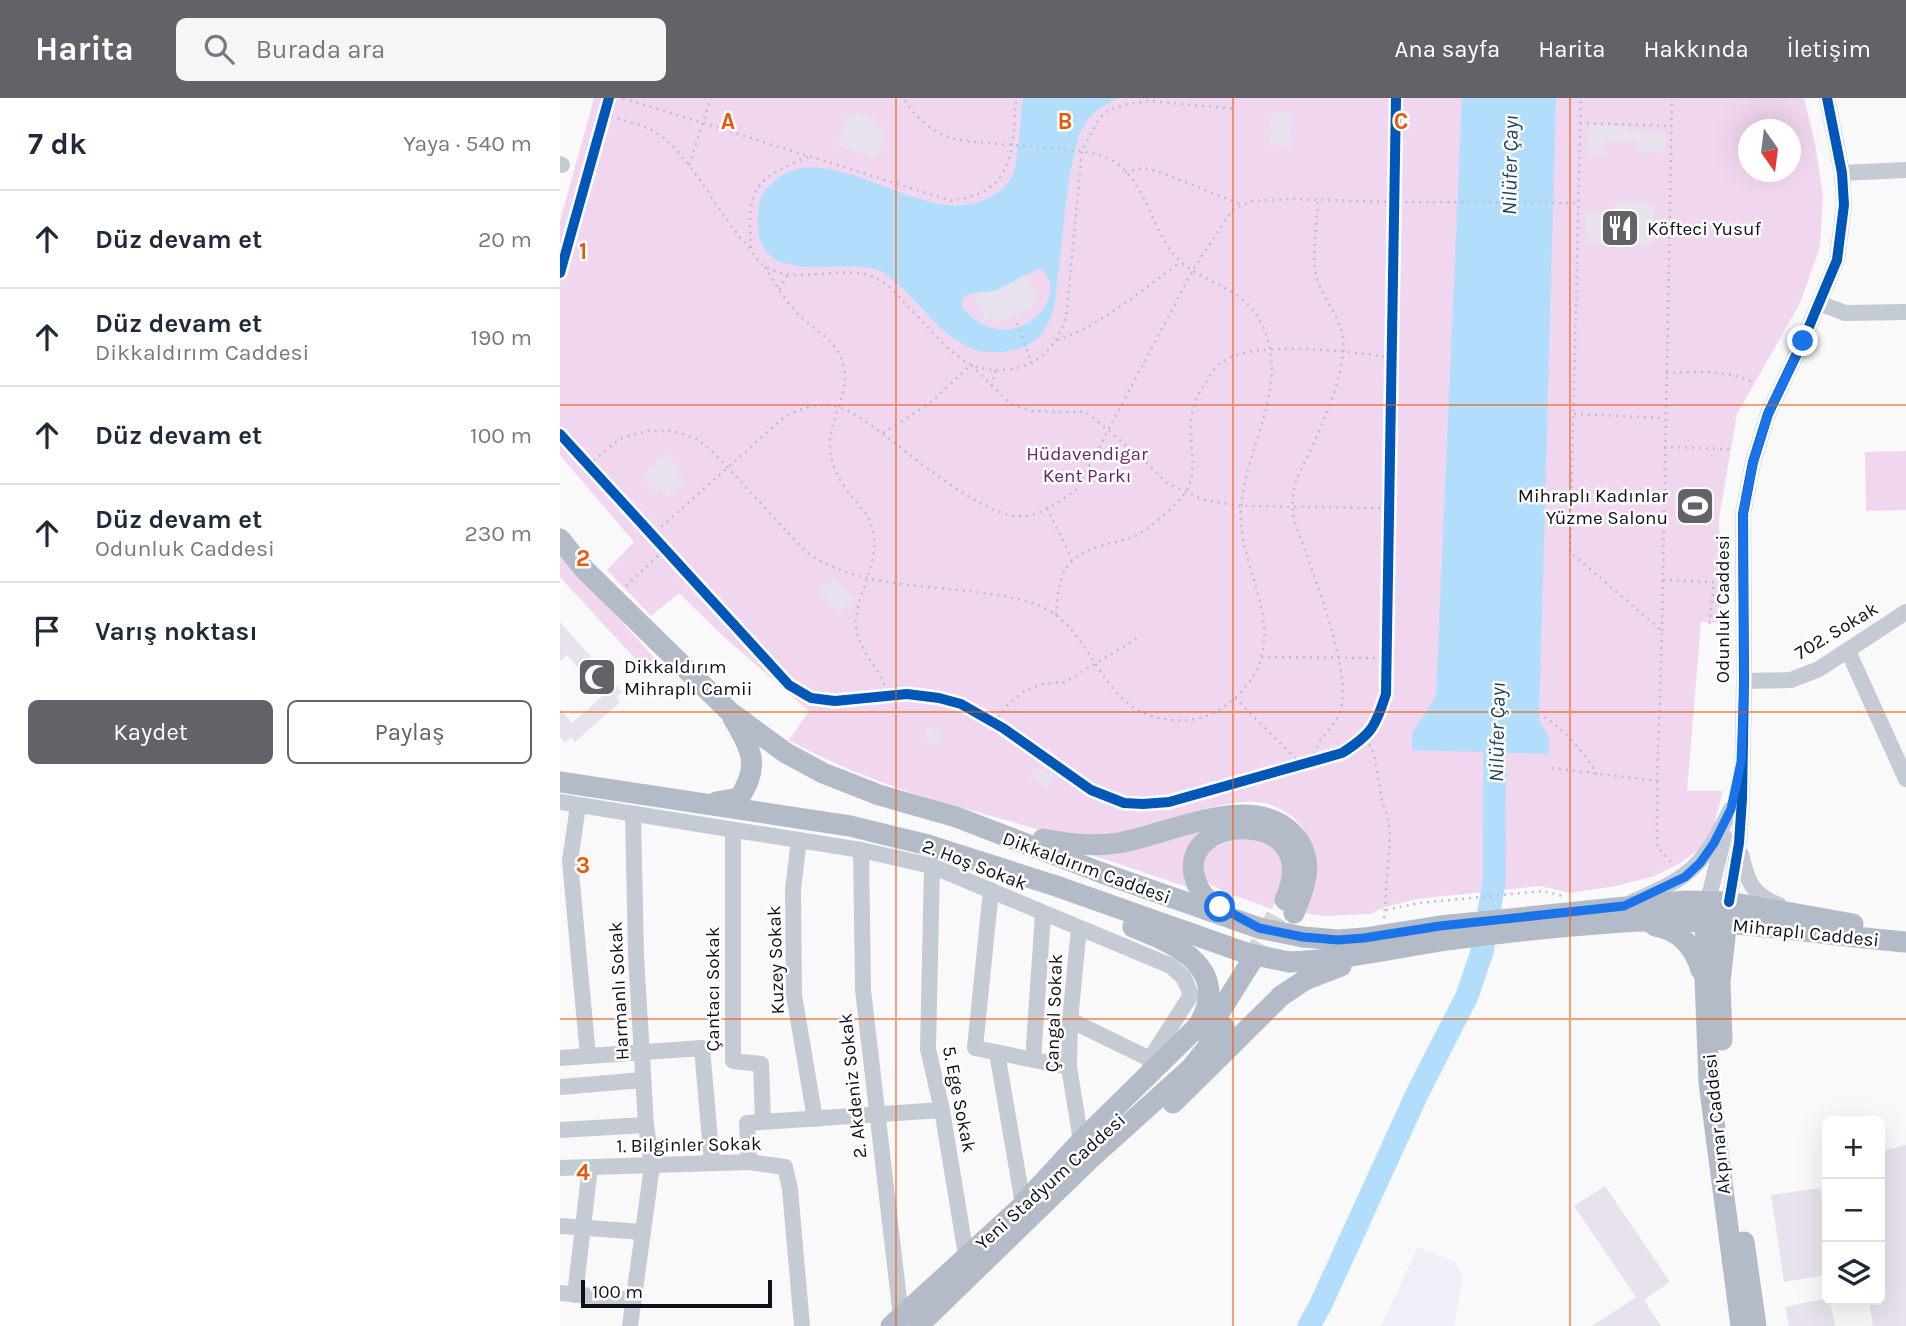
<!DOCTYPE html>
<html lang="tr">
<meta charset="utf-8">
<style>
:root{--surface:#fff;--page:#f6f6f7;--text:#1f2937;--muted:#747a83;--line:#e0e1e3;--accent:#626269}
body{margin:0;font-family:Karla,sans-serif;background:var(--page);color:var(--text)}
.controls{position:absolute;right:21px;bottom:21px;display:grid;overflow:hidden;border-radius:10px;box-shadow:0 7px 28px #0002}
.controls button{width:63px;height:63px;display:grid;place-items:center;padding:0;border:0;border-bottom:2px solid var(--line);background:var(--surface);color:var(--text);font:35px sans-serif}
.compass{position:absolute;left:1178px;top:21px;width:63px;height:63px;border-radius:50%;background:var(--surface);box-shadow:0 7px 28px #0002;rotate:166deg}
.scale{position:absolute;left:21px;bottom:18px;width:191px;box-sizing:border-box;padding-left:7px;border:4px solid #11111c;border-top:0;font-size:19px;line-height:24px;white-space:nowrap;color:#11111c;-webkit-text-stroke:5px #fff;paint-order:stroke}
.stop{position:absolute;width:21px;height:21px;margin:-16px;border:5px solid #1a73e8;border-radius:50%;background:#fff}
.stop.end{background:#1a73e8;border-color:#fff;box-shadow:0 2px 7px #0008}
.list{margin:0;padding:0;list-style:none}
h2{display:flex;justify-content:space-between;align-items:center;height:91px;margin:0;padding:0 28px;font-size:30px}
h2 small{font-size:23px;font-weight:400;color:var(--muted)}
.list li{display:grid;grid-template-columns:46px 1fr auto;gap:21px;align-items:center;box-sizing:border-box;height:98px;padding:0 28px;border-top:2px solid var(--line)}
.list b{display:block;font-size:26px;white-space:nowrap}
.list p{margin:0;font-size:23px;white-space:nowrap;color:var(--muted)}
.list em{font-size:23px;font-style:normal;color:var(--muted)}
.actions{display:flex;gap:14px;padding:21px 28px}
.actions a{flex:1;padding:16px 0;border:2px solid var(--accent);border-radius:10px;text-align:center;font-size:24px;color:var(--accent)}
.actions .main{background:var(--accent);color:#fff}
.icon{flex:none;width:38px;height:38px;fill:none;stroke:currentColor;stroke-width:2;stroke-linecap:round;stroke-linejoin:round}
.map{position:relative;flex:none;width:1346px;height:1228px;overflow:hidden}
header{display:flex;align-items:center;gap:42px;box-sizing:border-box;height:98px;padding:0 35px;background:var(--accent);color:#fff}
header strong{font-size:33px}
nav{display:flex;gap:38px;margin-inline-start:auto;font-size:24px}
.search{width:490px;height:63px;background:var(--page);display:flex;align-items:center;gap:18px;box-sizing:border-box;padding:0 24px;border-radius:10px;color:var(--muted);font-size:26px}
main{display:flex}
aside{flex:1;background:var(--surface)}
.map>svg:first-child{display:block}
.built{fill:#eeeff8}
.green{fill:#f1d6f0;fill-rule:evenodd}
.water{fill:#b2defc;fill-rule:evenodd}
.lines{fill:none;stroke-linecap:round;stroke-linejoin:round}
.river{stroke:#b2defc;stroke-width:23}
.building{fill:#e7e2ed}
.major-tunnel{stroke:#d6d6d8;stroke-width:21;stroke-dasharray:21 10;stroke-linecap:butt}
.path{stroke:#bdc0c7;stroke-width:2.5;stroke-dasharray:2 5;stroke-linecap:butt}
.minor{stroke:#c5cbd4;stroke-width:16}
.major{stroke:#b3bbc8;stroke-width:21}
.major-bridge{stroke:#b3bbc8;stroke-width:21}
.cycleway-casing{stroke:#fff;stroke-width:15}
.cycleway{stroke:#0057b8;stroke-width:10}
.route{stroke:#1a73e8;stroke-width:9}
.grid{fill:none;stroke:#e8590c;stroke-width:2;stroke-opacity:0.55}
.labels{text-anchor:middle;stroke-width:5;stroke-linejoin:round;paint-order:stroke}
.poi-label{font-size:19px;fill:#11111c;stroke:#fff;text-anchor:start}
.park-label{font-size:19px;fill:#6d226c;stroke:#fff}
.street-label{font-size:19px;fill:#11111c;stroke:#fff}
.water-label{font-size:21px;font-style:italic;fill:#1d3f56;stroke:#fff}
.grid-label{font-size:23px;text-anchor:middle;font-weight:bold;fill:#e8590c;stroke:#fff;stroke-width:5;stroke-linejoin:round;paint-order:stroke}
</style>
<header>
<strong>Harita</strong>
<div class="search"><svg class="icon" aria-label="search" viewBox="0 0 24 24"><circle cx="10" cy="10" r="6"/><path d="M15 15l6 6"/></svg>Burada ara</div>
<nav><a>Ana sayfa</a><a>Harita</a><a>Hakkında</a><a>İletişim</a></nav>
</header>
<main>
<aside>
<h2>7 dk<small>Yaya · 540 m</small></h2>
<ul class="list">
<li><svg class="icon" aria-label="ahead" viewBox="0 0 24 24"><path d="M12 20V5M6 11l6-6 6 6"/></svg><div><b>Düz devam et</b></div><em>20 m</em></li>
<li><svg class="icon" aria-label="ahead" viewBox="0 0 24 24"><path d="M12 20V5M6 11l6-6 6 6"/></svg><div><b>Düz devam et</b><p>Dikkaldırım Caddesi</p></div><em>190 m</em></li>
<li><svg class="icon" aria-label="ahead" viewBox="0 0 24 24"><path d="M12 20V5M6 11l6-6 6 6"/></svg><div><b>Düz devam et</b></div><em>100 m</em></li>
<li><svg class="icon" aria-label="ahead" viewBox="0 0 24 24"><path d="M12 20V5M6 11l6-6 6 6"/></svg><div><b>Düz devam et</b><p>Odunluk Caddesi</p></div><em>230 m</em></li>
<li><svg class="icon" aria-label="arrive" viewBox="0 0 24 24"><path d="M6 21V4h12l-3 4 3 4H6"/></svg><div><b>Varış noktası</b></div></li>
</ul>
<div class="actions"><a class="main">Kaydet</a><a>Paylaş</a></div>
</aside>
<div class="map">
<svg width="1346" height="1228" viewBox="0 0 1346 1228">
<rect width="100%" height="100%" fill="#f9f9f9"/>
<path class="built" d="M858 1149 895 1164 903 1179 894 1228H821Z"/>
<g class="green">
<path d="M34 0H1244L1255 45 1263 98 1260 149 1240 205 1177 316 1159 420 1162 525 1141 524 1127 693H1163L1153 730 1143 748 1122 764 1095 778 1056 788 1009 795 981 788 857 801 825 809 810 816 763 818 743 815C750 770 765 727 711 707 670 692 585 735 540 739 506 742 475 730 442 721 370 702 295 679 229 642L249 613 163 538 119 495 91 518 47 472 74 444 0 357V123ZM1188 32H1230V74H1188Z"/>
<path d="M1346 353V412L1306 413 1305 354Z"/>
<path d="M0 454 102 569 91 578 0 479Z"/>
<path d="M655 728 630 790 520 753Z"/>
<path d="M678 739 706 741 722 758 725 778 712 811 667 795 651 787 644 779 643 760 649 752Z"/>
</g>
<g class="water">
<path d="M463 0H558L541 9 528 21 519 36 509 80 495 204C489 229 481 246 454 252 398 265 376 221 341 189 334 184 328 176 320 173 277 156 192 196 198 116 199 100 204 91 217 81 271 38 360 130 424 102 435 97 446 90 452 79 458 66 461 17 463 0ZM477 171H481C515 199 449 267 402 209V201L408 196 435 193 449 187Z"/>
<path d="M902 0H996L979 622 989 639 988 656 852 652V635L876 598Z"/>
</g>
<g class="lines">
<path class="river" d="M749 1228 760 1208 857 996 907 898 922 854 934 784 935 626"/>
</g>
<g class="building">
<path d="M293 15 316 21 314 27 326 31 318 60 278 48 287 18 292 20Z"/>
<path d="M712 15H732L731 48 710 47Z"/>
<path d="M1029 26 1067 28 1066 32 1106 35 1105 55 1077 53 1078 44 1045 43V57L1028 56Z"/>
<path d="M1055 103 1094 106 1093 147 1027 146 1026 114H1055Z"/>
<path d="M467 176 477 202 471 205 472 210 434 225 431 220 424 222 414 195 435 193Z"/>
<path d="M105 356 120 372 117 375 125 383 108 399 100 391 97 394 82 378Z"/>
<path d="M274 480 294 501 279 515 259 494Z"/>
<path d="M0 524 62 594 56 599 60 604 15 644 11 639 5 645 0 639V611L12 625 43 598 7 557 0 563Z"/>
<path d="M365 630 381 633 378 646 363 643Z"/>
<path d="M478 668 494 679 486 690 470 680Z"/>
<path d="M1346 1047V1228H1313L1309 1202H1320V1054Z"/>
<path d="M1045 1088 1110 1184 1084 1202 1101 1228H1032L1076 1199 1014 1108Z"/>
<path d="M1260 1090 1267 1139V1177L1224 1184 1211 1097Z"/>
<path d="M1267 1200 1270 1202 1275 1228H1229L1225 1209Z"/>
</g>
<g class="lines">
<path class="major-tunnel" d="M691 864 720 812"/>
<g class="path">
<path d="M63 0 392 103C400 101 410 100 418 96 457 80 453 35 456 0"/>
<path d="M44 17C60 22 80 25 95 34 130 55 156 113 185 145 191 152 198 165 206 169 234 187 280 167 311 178 325 183 334 193 344 204 361 221 389 256 410 266 422 273 444 273 457 270 485 263 496 245 506 220L522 53 539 21 549 12 564 7 588 3 676 11"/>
<path d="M1020 25 1111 28"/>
<path d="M129 67 151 0"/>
<path d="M565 74 583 70 597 73 683 107"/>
<path d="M191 150C187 90 194 81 248 59"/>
<path d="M205 169C214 184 223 200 235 213 249 229 270 237 280 257 296 292 268 318 270 350 271 373 284 389 298 406 302 411 308 416 310 423 324 461 300 485 296 521 294 544 310 559 320 578 324 584 326 591 328 598"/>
<path d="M219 191 228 176"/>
<path d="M457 225 472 266"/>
<path d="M497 242C543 227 582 191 621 164"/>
<path d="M1106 275C1137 274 1166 271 1195 285"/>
<path d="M431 288 436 272"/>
<path d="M1014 316 1105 320"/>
<path d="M323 335 370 305 411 267 451 306 472 313 526 314 584 362 607 385 644 402 681 408 829 410"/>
<path d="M1104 349 1171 351"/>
<path d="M28 367 60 341 87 333H113L137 341 154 355 245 453C305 498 401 483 472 505 538 526 534 615 611 622 630 624 647 620 662 610 685 594 702 572 704 544 708 501 678 456 681 412 684 348 734 286 700 223 681 186 640 186 616 159 589 129 587 80 548 60 535 54 517 53 502 51 477 49 453 47 428 45 415 44 400 43 388 39 370 33 353 16 343 0"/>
<path d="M487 410 512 461"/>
<path d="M91 438 222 321C236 313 251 306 267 307 288 309 303 322 319 333 351 357 418 414 455 418 478 421 500 403 517 391L633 172 672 112 691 103 733 101 833 104 1018 105"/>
<path d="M1103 482 1154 484 1149 529"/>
<path d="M66 488 104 452"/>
<path d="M496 517C497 499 499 474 513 462 529 447 557 446 577 437 590 430 616 408 625 395 640 374 627 341 632 317 634 304 639 294 647 283 650 278 654 270 659 266 692 240 789 254 831 259"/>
<path d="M1102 533 1112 0"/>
<path d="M701 559 827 560"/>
<path d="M675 600 741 666"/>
<path d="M984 619C1007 633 1023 654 1037 676"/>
<path d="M434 625 448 607 464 593 483 586 505 584 581 538"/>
<path d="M806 640 814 656 822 703 828 720 830 739 824 821"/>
<path d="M752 663C754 656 757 649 760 643 767 633 778 623 781 611 792 569 749 466 734 422 729 386 739 377 753 347 765 319 780 286 783 256 788 221 759 202 755 171 753 149 757 124 758 102"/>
<path d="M992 670 1097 683 1102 533 1010 454 1021 0"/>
<path d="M1097 683V749L1114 767"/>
<path d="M826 812 859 805 983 793 1003 798"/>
</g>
<g class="minor">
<path d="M0 66 2 67"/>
<path d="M1282 75 1346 72"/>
<path d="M1259 205 1285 215 1346 214"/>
<path d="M1288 553 1346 681"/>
<path d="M1184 583 1231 582 1259 571 1346 514"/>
<path d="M0 704 301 752 372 768 611 868 624 880 631 897 590 961"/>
<path d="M18 708 10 763 28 958"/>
<path d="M173 733V963L201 966 203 1024"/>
<path d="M239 742 233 791 234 897 255 1021"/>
<path d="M301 752 303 892 341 1219"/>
<path d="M1181 756C1187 783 1192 797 1219 807"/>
<path d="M372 768 368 951 382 1012 406 1157"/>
<path d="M431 792 415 950 509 969"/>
<path d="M1148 803 1164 738"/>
<path d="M1072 804C1132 778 1141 770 1171 711"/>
<path d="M1169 804 1179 745 1182 701 1184 583 1183 416 1193 364 1208 316 1243 243 1277 162 1284 107 1282 75 1267 0"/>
<path d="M519 830 510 922 509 969 521 1043"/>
<path d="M510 922 590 961V971"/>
<path d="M437 955 463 1106"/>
<path d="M0 960 142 950 152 1065"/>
<path d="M473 962 483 816"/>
<path d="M0 989 83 982"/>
<path d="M0 1032 86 1027"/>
<path d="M189 1064 187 1025 382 1012"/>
<path d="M0 1070 189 1064 225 1069 230 1091 242 1228"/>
<path d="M0 1128 83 1134"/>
<path d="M0 1195 74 1202"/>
<path d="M15 1197 30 1069"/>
<path d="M70 1228 92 1068 86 1027 76 857 73 717"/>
</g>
<g class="major">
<path d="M0 441 24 471 170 614 226 655 263 675 319 697 396 719 542 775 699 830"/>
<path d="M0 684 290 728 368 747 496 788 686 855"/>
<path d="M156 704 179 700C201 668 191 651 173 620"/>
<path d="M483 741C508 746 533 749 558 745 608 737 690 693 732 735 756 760 746 787 734 815"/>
<path d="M663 811C648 804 640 797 635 780 615 714 767 708 725 802"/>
<path d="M1147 812 1144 855 1149 985 1181 1228"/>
<path d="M1095 828C1119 831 1135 850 1141 872"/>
<path d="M743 839 778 842 804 840 880 828 1125 803 1169 804 1293 826"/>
<path d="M729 864C781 862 830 851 881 843 937 835 994 829 1050 825 1149 816 1248 836 1346 844"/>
<path d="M646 936 691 864"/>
<path d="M1162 942 1160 883 1168 813"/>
<path d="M613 1005 721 898 745 882 781 868"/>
<path d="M463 1106 521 1043 638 928C672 871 618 847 573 829"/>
<path d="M1184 1144 1196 1228"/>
<path d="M331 1228 474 1097"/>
<path d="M358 1228 530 1061 631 970 664 929"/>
</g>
<g class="major-bridge">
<path d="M699 830 743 839"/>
<path d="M686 855 729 864"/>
</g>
<g class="cycleway-casing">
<g id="cycleway">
<path d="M0 175 49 0"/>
<path d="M0 336 229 587 251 600 275 603 347 596 379 600 401 606 443 630 531 692 564 705 583 706 609 704 782 655C812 636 815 629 826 596L836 0"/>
<path d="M1169 804 1179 745 1182 701 1184 583 1183 416 1193 364 1208 316 1243 243 1277 162 1284 107 1282 75 1267 0"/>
</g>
</g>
<use href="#cycleway" class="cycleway"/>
</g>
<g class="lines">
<path class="route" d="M660 809 699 830 743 839 778 842 804 840 880 828 1064 808 1125 779 1140 765 1154 745 1171 711 1181 664 1184 583 1183 416 1193 364 1208 316 1243 243"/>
</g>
<path class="grid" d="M336 0V1228M673 0V1228M1010 0V1228M0 307H1346M0 614H1346M0 921H1346"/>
<defs>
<g id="restaurant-square" transform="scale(2.0125)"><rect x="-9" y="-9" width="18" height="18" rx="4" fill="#626269" stroke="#fff"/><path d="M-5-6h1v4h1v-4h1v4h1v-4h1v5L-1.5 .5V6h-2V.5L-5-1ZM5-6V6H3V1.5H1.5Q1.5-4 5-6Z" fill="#fff"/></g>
<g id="stadium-square" transform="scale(2.0125)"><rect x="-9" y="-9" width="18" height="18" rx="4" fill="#626269" stroke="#fff"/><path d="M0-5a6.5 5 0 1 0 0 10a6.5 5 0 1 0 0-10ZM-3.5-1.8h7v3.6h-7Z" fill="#fff"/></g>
<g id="mosque-square" transform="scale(2.0125)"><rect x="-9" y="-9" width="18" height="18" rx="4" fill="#626269" stroke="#fff"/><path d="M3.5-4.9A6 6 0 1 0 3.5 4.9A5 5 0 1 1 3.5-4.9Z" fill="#fff"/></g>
</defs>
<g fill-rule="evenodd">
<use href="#restaurant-square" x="1060" y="130"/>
<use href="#stadium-square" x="1135" y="408"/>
<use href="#mosque-square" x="37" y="579"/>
</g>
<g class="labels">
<g class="poi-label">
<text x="1087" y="137">Köfteci Yusuf</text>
<text x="1108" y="404" text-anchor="end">Mihraplı Kadınlar<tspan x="1108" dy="22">Yüzme Salonu</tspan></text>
<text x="64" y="575">Dikkaldırım<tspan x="64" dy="22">Mihraplı Camii</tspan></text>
</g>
<g class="park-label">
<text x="527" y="362">Hüdavendigar<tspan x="527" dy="22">Kent Parkı</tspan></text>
</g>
<g class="street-label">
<text transform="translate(1162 511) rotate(-90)" y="7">Odunluk Caddesi</text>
<text transform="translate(1276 532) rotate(-31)" y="7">702. Sokak</text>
<text transform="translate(415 766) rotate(21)" y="7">2. Hoş Sokak</text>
<text transform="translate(527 769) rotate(20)" y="7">Dikkaldırım Caddesi</text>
<text transform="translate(1246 834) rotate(6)" y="7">Mihraplı Caddesi</text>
<text transform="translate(215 862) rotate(-92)" y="7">Kuzey Sokak</text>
<text transform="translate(152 891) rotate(-90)" y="7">Çantacı Sokak</text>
<text transform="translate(58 893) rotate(-93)" y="7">Harmanlı Sokak</text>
<text transform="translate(493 915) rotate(-88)" y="7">Çangal Sokak</text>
<text transform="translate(292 988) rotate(-96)" y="7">2. Akdeniz Sokak</text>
<text transform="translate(400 1001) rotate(79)" y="7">5. Ege Sokak</text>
<text transform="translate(1156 1026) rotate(-96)" y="7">Akpınar Caddesi</text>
<text transform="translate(129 1046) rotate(-1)" y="7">1. Bilginler Sokak</text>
<text transform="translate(490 1083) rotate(-42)" y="7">Yeni Stadyum Caddesi</text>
</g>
<g class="water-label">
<text transform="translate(950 67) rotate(-89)" y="7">Nilüfer Çayı</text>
<text transform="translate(937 634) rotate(-89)" y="7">Nilüfer Çayı</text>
</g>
</g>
<g class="grid-label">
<text x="168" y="31">A</text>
<text x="505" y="31">B</text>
<text x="841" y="31">C</text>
<text x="23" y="161">1</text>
<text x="23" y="468">2</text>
<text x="23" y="775">3</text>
<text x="23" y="1082">4</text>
</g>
</svg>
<div class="controls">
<button>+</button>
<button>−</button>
<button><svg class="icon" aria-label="layers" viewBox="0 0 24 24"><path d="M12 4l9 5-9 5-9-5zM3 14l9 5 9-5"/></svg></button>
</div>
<svg class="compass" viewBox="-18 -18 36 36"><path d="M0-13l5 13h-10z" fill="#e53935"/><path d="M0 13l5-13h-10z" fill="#747a83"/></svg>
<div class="scale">100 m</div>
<div class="stop" style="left:660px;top:809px"></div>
<div class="stop end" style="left:1243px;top:243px"></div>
</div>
</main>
